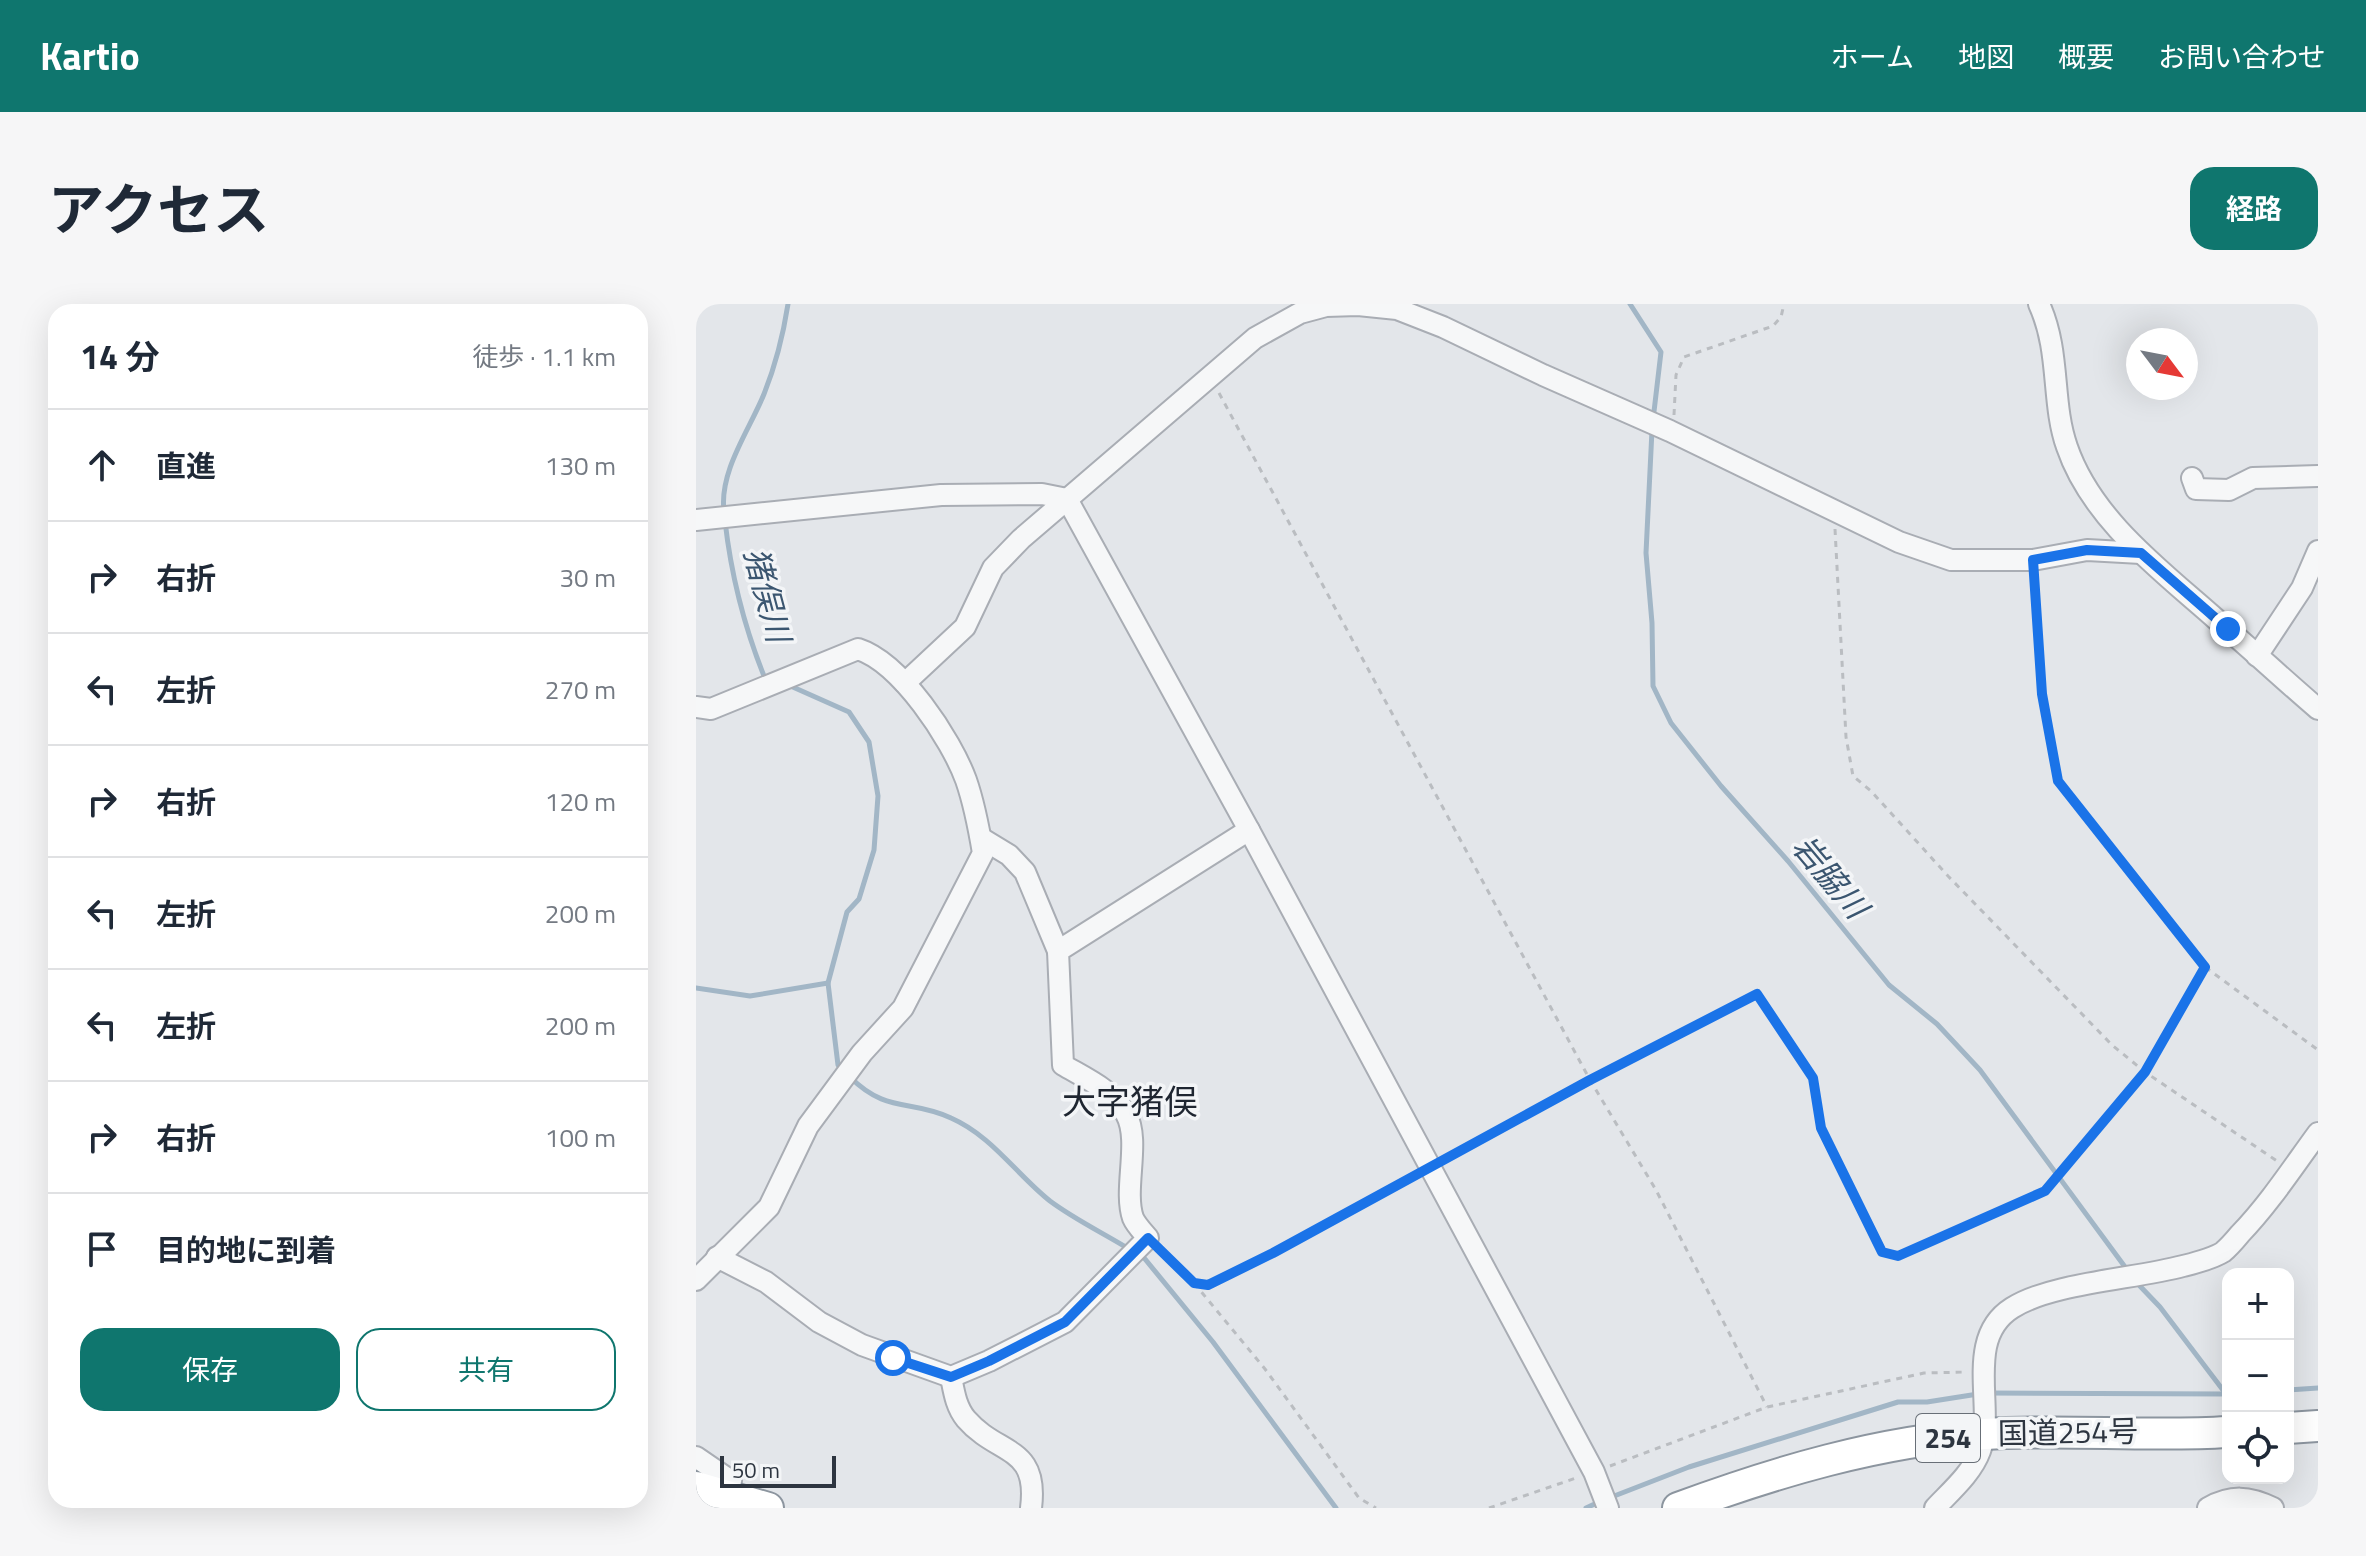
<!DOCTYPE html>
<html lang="ja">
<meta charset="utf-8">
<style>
:root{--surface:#fff;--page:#f6f6f7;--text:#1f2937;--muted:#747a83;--line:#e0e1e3;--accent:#0f766e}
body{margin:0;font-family:"Titillium Web","Noto Sans JP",sans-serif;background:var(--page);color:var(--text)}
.controls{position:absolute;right:24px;bottom:24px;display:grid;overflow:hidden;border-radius:16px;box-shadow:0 8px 32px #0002}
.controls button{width:72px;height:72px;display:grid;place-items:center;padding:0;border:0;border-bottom:2px solid var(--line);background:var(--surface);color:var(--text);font:40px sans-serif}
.compass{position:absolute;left:1430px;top:24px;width:72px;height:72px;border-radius:50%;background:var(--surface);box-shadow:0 8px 32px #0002;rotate:122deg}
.scale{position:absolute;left:24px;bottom:20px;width:116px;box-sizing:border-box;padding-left:8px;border:4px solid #2d3540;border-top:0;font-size:22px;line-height:28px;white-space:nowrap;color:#2d3540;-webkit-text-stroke:6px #f3f5f7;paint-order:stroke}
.stop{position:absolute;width:24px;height:24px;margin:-18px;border:6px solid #1a73e8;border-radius:50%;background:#fff}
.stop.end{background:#1a73e8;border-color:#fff;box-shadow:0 2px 8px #0008}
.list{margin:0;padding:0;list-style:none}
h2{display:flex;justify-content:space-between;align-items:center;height:104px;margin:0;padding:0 32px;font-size:34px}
h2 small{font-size:26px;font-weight:400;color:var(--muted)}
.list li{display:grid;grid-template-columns:52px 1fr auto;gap:24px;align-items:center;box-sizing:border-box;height:112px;padding:0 32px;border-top:2px solid var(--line)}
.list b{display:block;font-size:30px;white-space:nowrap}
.list em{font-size:26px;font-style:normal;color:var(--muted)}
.actions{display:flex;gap:16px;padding:24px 32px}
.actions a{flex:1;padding:18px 0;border:2px solid var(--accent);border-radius:24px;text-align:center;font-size:28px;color:var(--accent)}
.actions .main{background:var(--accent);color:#fff}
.icon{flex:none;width:44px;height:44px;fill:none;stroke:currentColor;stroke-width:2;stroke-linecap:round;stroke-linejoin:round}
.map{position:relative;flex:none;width:1622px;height:1204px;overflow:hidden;border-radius:24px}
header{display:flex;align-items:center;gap:48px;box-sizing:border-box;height:112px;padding:0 40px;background:var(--accent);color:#fff}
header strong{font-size:38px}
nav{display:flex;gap:44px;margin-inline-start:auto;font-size:28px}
.intro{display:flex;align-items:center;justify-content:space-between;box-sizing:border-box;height:192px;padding:0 48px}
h1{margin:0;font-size:56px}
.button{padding:20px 36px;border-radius:24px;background:var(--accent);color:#fff;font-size:28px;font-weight:700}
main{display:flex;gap:48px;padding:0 48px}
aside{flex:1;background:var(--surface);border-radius:24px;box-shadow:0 8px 32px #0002}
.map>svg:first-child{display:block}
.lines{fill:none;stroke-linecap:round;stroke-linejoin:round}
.stream{stroke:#a2b6c6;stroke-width:5}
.minor-casing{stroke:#a9adb4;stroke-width:24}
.highway-casing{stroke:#8c959f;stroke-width:34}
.path{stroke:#babdc1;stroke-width:3;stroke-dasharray:6 6;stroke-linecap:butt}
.minor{stroke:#f6f7f8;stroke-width:20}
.highway{stroke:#fff;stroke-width:30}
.route{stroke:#1a73e8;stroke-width:10}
.labels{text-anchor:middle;stroke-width:7;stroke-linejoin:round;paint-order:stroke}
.shield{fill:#f3f5f7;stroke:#686f77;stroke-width:2}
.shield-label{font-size:28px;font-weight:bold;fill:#2d3540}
.street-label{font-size:30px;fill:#2d3540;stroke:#f3f5f7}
.water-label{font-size:32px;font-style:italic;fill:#3b5670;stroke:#f3f5f7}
.quarter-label{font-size:34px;fill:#1f2631;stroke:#f3f5f7}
</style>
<header>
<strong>Kartio</strong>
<nav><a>ホーム</a><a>地図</a><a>概要</a><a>お問い合わせ</a></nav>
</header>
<div class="intro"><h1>アクセス</h1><a class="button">経路</a></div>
<main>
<aside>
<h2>14 分<small>徒歩 · 1.1 km</small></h2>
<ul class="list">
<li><svg class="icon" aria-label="ahead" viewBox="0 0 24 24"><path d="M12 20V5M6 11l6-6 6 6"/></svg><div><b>直進</b></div><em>130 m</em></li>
<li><svg class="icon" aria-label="right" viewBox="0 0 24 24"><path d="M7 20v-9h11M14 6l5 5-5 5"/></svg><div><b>右折</b></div><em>30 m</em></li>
<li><svg class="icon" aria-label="left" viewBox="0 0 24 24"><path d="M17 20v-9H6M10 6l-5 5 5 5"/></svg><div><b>左折</b></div><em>270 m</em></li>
<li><svg class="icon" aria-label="right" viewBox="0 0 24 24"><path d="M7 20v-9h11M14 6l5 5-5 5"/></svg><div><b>右折</b></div><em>120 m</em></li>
<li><svg class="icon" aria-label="left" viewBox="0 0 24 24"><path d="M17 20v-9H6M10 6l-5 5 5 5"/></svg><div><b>左折</b></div><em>200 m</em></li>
<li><svg class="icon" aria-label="left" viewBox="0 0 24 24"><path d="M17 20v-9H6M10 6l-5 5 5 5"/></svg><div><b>左折</b></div><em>200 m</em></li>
<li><svg class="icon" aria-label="right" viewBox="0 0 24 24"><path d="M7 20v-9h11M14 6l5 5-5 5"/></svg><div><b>右折</b></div><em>100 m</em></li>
<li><svg class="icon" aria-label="arrive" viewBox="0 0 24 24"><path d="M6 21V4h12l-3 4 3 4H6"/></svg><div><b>目的地に到着</b></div></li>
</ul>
<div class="actions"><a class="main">保存</a><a>共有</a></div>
</aside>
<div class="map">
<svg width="1622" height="1204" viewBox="0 0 1622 1204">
<rect width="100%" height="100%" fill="#e3e6ea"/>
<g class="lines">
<g class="stream">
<path d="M934 0 965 48 957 116"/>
<path d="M956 126 950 249 956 319 957 382 975 419 1025 482 1092 557 1193 681 1241 720 1284 766 1432 967"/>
<path d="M28 207C23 167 54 125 68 90 80 60 87 32 92 0"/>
<path d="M29 217C35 270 48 322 68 372L73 374"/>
<path d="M90 380 153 408 173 438 182 492 178 546 163 595 151 608 132 679 142 761 147 766"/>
<path d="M0 684 54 692 132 679"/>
<path d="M154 773C191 810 215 795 255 814 296 832 320 870 354 897 378 915 407 929 433 945"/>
<path d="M442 950 449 955 517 1038 640 1204"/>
<path d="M1441 979 1464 1003 1530 1090"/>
<path d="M1592 1086 1622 1084"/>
<path d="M1292 1089 1530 1090"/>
<path d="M913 1194 993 1163 1202 1098H1231L1282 1090"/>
<path d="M890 1204 903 1198"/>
</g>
<g class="minor-casing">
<g id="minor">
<path d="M1343 0C1365 48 1355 98 1371 143 1396 216 1466 267 1521 316 1555 345 1588 376 1622 405"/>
<path d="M1496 174 1500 185 1533 186 1557 174 1622 172"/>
<path d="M0 216 245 191 346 190 371 195 553 526 898 1168 912 1204"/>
<path d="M1561 352 1606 284 1622 247"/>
<path d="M209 379 269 323 297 264 325 235 559 34 604 9 630 2 662 1 701 5 747 23 847 71 974 127 1203 238 1255 256H1337L1391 246 1445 249"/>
<path d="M0 403 15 405 162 345C205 359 255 435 270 476 278 499 283 525 287 549L207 704 166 749 112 822 73 903 0 976"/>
<path d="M285 534 313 551 329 568 362 647"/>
<path d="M21 953 70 978 123 1018 166 1041 255 1073 293 1057 369 1018 452 934C447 928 440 921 437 914 427 885 445 837 430 810 417 786 389 774 367 761L362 647 553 526"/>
<path d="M255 1073C258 1088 260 1103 270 1115 302 1152 343 1141 335 1204"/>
<path d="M0 1153 35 1177 32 1193"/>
<path d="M1239 1204C1255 1187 1276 1169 1284 1147 1300 1105 1267 1035 1316 1004 1355 979 1439 975 1487 962 1499 959 1516 955 1527 948 1533 943 1539 936 1544 930 1573 900 1597 863 1622 829"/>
<path d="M1512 1204C1535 1191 1553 1192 1577 1204"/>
</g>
</g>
<g class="highway-casing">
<g id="highway">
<path d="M1592 1124 1622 1122"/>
<path d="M0 1183 72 1204"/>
<path d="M982 1204C1080 1168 1183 1137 1288 1130 1369 1125 1451 1133 1532 1128"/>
</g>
</g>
<g class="path">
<path d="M523 89 894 776 960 886 1071 1103"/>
<path d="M978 111 980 71 988 53 1077 22 1085 13 1088 0"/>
<path d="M1139 225 1150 433 1157 472 1175 487 1252 572 1416 741 1449 768 1581 857"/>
<path d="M1338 272 1346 390 1362 477 1509 663 1622 746"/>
<path d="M750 855 1061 690 1117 774 1125 824 1178 934 1186 948 1202 952 1349 887 1449 768 1509 663"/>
<path d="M463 945 498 979 512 981 577 949 718 872"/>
<path d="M498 979 569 1065 663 1194 680 1204"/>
<path d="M914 1162 1071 1103 1228 1069 1271 1068"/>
<path d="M793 1204 880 1174"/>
</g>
<use href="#minor" class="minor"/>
<use href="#highway" class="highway"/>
</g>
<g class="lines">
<path class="route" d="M197 1054 255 1073 293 1057 369 1018 452 934 498 979 512 981 577 949 894 776 1061 690 1117 774 1125 824 1186 948 1202 952 1349 887 1449 768 1509 663 1362 477 1346 390 1337 256 1391 246 1445 249 1532 325"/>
</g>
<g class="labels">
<rect class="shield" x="1220" y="1110" width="64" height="48" rx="6"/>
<g class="shield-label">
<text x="1252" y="1144">254</text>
</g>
<g class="street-label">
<text transform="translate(1372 1129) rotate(-1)" y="10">国道254号</text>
</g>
<g class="water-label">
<text transform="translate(71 291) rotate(75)" y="11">猪俣川</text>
<text transform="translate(1134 573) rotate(50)" y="11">岩脇川</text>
</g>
<g class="quarter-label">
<text x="434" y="810">大字猪俣</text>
</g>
</g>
</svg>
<div class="controls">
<button>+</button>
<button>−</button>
<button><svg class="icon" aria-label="locate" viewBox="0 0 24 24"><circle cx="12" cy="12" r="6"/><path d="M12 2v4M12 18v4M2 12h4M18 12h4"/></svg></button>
</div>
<svg class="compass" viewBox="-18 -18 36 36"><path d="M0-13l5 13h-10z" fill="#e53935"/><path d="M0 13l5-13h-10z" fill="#747a83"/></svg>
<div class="scale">50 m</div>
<div class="stop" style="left:197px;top:1054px"></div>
<div class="stop end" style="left:1532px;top:325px"></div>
</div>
</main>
